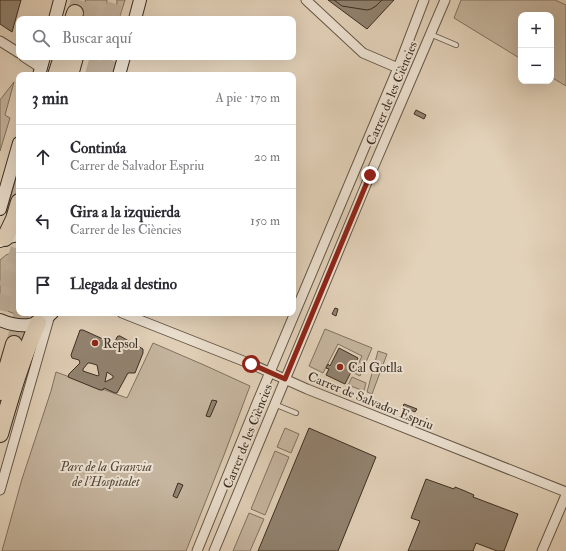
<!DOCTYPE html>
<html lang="es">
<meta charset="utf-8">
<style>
:root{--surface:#fff;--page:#f2f2f3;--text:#2b2b33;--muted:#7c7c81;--line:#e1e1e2}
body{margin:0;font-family:"IM FELL Double Pica",serif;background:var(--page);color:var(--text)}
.controls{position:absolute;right:12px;top:12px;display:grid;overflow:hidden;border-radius:8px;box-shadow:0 4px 16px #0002}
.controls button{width:36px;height:36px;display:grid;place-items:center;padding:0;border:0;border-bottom:1px solid var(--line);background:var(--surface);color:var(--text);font:20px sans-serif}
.stop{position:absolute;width:12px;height:12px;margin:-9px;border:3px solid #8f2418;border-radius:50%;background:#fff}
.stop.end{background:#8f2418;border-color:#fff;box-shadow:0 1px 4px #0008}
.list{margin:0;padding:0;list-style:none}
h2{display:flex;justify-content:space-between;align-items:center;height:52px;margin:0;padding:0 16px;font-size:17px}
h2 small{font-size:13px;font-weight:400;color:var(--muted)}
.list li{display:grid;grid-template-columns:26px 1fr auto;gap:12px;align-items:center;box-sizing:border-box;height:64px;padding:0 16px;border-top:1px solid var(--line)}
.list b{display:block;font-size:15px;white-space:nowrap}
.list p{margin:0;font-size:13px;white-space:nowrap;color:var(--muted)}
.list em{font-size:13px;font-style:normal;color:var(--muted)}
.icon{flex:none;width:22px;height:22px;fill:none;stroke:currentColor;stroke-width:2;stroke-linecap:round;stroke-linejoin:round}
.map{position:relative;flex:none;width:566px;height:551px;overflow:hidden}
.search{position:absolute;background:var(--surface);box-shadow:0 4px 16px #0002;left:16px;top:16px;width:280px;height:44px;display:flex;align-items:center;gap:10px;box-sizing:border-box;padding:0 14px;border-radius:8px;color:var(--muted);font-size:15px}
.panel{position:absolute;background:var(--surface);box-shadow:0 4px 16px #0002;left:16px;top:72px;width:280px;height:244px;border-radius:8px}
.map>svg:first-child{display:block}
.green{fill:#c6b6a0;stroke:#807261}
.building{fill:#928371;stroke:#3a2e22;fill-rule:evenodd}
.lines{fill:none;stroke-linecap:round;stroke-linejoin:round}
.highway-tunnel{stroke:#c1b19c;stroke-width:16;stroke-dasharray:16 8;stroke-linecap:butt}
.lane-casing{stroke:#645748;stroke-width:6}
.street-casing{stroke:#645748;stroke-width:11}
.secondary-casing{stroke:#3a2e22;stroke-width:14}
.highway-casing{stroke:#3a2e22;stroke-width:18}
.lane{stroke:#ede2d2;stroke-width:4.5}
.street{stroke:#ede2d2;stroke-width:9}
.secondary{stroke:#ede2d2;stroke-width:12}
.highway{stroke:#e3d2ba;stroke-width:16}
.route{stroke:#8f2418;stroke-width:5}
.poi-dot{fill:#8f2418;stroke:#ede2d2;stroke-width:1.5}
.labels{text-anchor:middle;stroke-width:4;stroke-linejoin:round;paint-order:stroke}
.street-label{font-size:13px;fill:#3a2e22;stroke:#ede2d2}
.poi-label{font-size:13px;fill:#3a2e22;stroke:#ede2d2;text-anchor:start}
.park-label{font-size:13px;font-style:italic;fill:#56493b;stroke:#ede2d2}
</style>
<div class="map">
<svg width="566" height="551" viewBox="0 0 566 551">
<rect width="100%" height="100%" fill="#e3d2ba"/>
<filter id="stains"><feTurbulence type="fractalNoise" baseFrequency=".005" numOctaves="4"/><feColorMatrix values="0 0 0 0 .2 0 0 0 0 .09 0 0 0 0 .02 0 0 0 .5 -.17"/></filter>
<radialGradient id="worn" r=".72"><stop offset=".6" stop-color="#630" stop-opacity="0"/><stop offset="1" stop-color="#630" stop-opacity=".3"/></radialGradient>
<g class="green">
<path d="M85 0H107L106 19H90Z"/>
<path d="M117 0H125L119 19H116Z"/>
<path d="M461 0H555L566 5V86L551 77V15H521V59L454 18Z"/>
<path d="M14 82 5 115 10 118 0 151V100Z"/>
<path d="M19 167V184L11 214 6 213Z"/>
<path d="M17 251H19V313H30C20 316 8 314 0 305V260L6 255Z"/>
<path d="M325 329 372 348 360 376 354 373 362 356 338 344 323 373 309 366Z"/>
<path d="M153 343 204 365 250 386 224 455 186 551H2L22 479 51 391 56 372 127 398Z"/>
<path d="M378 351 387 354 372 394 367 392Z"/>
<path d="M352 377 366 383 364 391 348 385Z"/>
<path d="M285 428 299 434 291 453 277 447Z"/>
<path d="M275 451 289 457 265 515 251 509Z"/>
<path d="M249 513 264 519 250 551H233Z"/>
</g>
<g class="building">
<path d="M0 0H21L12 32 0 24Z"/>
<path d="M328 0H394L367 29Z"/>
<path d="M334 0H382L376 6 371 9 367 10 342 6Z"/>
<path d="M416 110 426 115 424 119 414 114Z"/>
<path d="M335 308 338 309 336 316 332 314Z"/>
<path d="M80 330H83L114 344 117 337 118 336H120L143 349V353L135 373H128L117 393H115L104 388 103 390H100L68 377 69 374 80 363 79 360 72 358 71 355ZM88 363H90L97 365 99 375 98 376 83 371V369ZM107 372 113 376V378L105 382Z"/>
<path d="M339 348 358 358 345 384 326 375 329 369 326 368 328 364 330 366Z"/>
<path d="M212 400 217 401 210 417 206 416Z"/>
<path d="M404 404 417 409 415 412 403 407Z"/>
<path d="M309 428 376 457 338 551H258Z"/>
<path d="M426 479 454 489 455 487 465 491 474 495 473 497 518 514 504 551H497L476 543 473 551H408L420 521 411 518Z"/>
<path d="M178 483 183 485 177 498 173 496Z"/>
</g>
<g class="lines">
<g class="highway-tunnel">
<path d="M75 13 79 0"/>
<path d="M86 19 92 0"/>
<path d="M110 19 116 0"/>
<path d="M93 75 98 57"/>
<path d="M105 75 110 57"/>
<path d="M0 310 19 247"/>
<path d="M14 344 22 313"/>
</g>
<g class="lane-casing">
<g id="lane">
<path d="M430 34 456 45"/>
<path d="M274 404 296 413"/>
</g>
</g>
<g class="street-casing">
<g id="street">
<path d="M306 0 363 53 398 68"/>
<path d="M0 41 19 53"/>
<path d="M24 57 41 68"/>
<path d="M122 313 251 364 307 389 566 492"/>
<path d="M0 490 50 315"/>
<path d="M197 551 257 403 398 68 424 0"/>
<path d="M214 551 370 175 407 89 445 0"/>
<path d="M542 551 566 495"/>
</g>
</g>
<g class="secondary-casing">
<g id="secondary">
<path d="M55 19 60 0"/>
<path d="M135 19 140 0"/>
<path d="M39 75 44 57"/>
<path d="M119 75 124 57"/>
<path d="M0 209 19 143"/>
<path d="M0 241 5 238 19 235"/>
<path d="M0 320C18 328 38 328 52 313"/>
</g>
</g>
<g class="highway-casing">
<g id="highway">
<path d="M73 19 75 13"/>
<path d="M56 75 62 57"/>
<path d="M70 75 75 57"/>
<path d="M5 238 14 219 19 202"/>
<path d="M0 392 14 344"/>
<path d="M0 434C11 396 22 358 38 323"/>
</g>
</g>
<use href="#lane" class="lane"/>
<use href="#street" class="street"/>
<use href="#secondary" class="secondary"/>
<use href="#highway" class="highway"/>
</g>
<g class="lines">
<path class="route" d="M251 364 285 379 370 175"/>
</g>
<g class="poi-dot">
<circle cx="95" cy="343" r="4"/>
<circle cx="340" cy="367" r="4"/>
</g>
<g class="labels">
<g class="street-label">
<text transform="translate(391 93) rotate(-67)" y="5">Carrer de les Ciències</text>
<text transform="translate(371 400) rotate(22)" y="5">Carrer de Salvador Espriu</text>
<text transform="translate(247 436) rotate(-68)" y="5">Carrer de les Ciències</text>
</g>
<g class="poi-label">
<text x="103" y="348">Repsol</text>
<text x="348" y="372">Cal Gotlla</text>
</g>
<g class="park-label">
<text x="106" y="471">Parc de la Granvia<tspan x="106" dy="15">de l'Hospitalet</tspan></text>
</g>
</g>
<rect width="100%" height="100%" filter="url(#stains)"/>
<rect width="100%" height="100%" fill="url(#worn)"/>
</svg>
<div class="controls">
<button>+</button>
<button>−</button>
</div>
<div class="stop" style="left:251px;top:364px"></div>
<div class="stop end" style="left:370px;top:175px"></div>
<div class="search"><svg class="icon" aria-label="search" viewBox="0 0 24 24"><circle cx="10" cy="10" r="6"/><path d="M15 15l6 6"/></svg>Buscar aquí</div>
<section class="panel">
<h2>3 min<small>A pie · 170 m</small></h2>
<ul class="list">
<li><svg class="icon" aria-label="ahead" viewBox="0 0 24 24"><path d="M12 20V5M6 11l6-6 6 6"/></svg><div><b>Continúa</b><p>Carrer de Salvador Espriu</p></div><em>20 m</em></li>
<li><svg class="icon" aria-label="left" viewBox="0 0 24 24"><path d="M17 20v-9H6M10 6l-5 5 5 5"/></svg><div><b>Gira a la izquierda</b><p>Carrer de les Ciències</p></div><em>150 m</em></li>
<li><svg class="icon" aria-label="arrive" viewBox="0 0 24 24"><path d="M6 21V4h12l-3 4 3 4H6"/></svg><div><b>Llegada al destino</b></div></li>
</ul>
</section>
</div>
